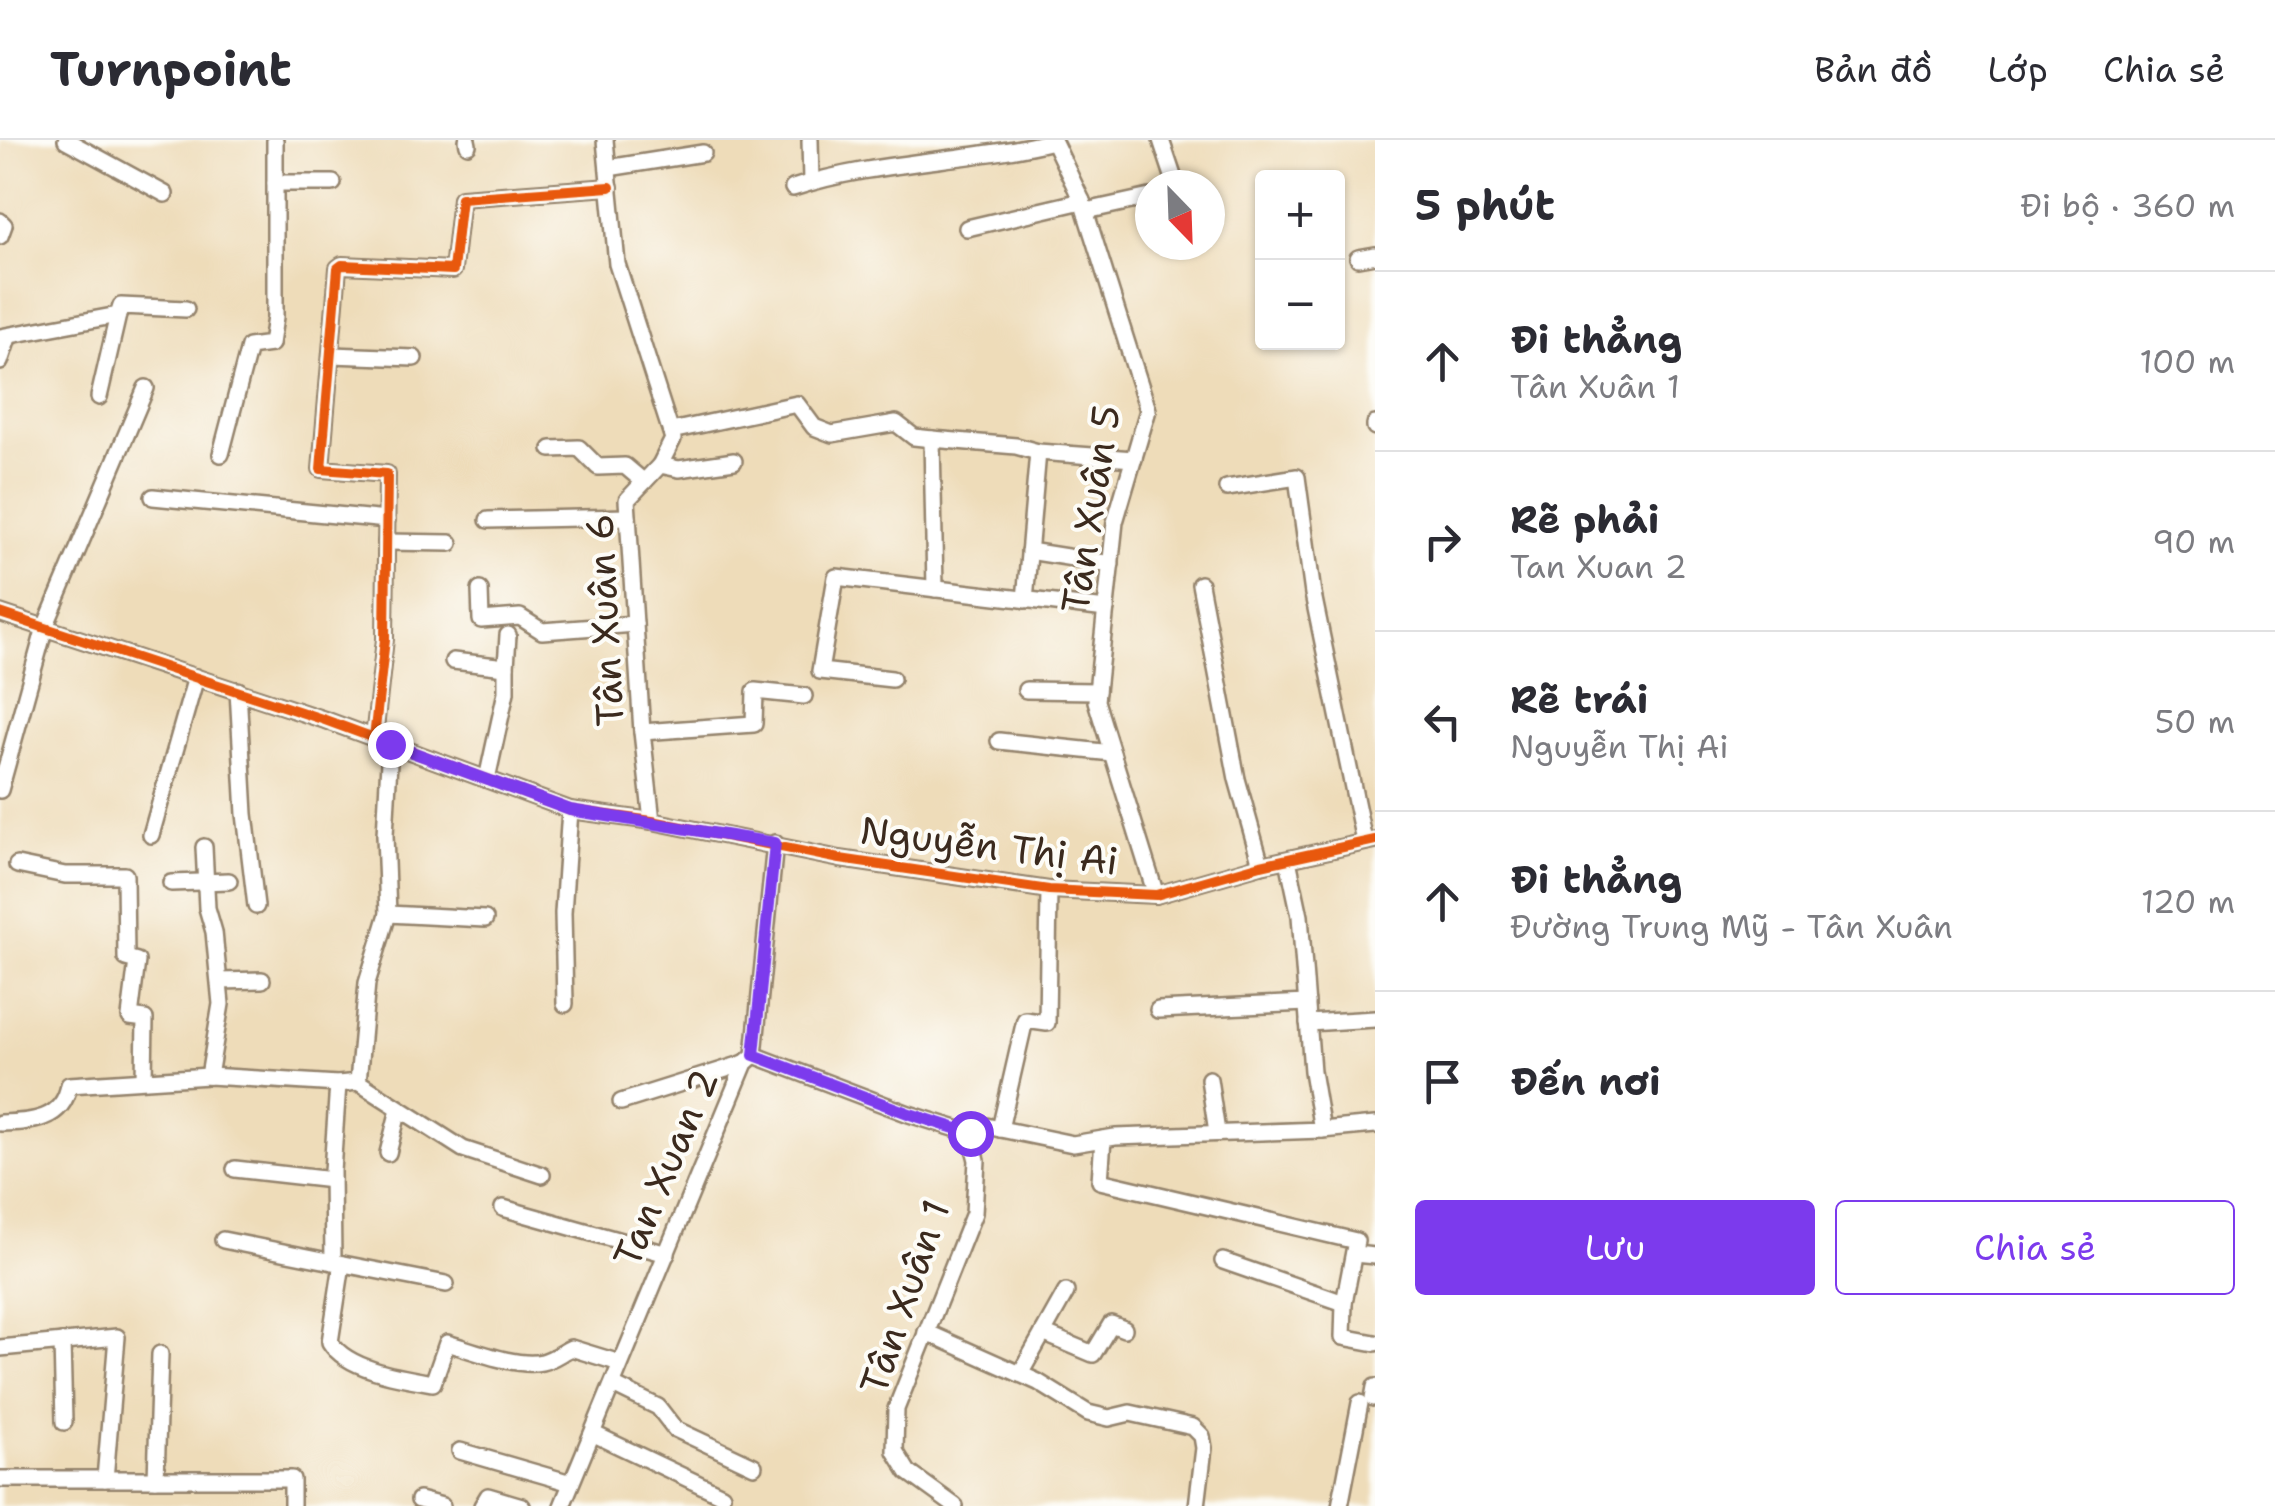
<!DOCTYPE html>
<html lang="vi">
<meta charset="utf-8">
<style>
:root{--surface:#fff;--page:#f2f2f3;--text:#2b2b33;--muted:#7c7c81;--line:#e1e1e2;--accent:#7c3aed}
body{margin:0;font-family:"Shantell Sans",sans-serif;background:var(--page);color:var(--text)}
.controls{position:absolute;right:30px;top:30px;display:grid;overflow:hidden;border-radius:10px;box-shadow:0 2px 8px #0004}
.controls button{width:90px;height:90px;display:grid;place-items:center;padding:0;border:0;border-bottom:2px solid var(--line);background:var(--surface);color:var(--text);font:50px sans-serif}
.compass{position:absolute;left:1135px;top:30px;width:90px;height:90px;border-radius:50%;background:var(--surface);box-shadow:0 2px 8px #0004;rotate:157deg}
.stop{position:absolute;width:30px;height:30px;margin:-22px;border:8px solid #7c3aed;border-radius:50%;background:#fff}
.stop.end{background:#7c3aed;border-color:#fff;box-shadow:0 2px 10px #0008}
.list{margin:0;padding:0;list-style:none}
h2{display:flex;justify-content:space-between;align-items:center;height:130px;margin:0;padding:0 40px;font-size:42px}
h2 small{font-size:32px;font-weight:400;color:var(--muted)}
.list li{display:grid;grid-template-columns:65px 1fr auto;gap:30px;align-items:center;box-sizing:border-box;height:180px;padding:0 40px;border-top:2px solid var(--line)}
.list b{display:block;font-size:38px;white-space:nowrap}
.list p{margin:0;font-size:32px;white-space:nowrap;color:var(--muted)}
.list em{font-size:32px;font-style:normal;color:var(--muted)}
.actions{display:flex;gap:20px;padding:30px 40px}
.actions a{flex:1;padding:22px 0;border:2px solid var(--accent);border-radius:10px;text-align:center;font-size:35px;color:var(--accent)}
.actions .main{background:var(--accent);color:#fff}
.icon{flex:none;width:55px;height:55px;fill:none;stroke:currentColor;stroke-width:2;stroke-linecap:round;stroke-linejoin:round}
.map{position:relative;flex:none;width:1375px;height:1366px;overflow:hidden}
header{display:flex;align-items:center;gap:60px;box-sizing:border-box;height:140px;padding:0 50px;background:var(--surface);border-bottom:2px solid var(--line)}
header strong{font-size:48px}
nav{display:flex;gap:55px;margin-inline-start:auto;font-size:35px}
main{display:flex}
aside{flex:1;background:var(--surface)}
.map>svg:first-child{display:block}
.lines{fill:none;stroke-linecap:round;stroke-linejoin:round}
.minor-casing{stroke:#94836c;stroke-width:20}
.minor{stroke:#fff;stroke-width:15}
.cycleway-casing{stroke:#fdfcf7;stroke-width:16}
.cycleway{stroke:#e8590c;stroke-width:10}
.route{stroke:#7c3aed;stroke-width:12}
.labels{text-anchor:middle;stroke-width:8;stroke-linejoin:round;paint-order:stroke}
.street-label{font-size:38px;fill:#3b2a1e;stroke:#fdfcf7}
</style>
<header>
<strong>Turnpoint</strong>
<nav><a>Bản đồ</a><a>Lớp</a><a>Chia sẻ</a></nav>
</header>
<main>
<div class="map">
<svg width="1375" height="1366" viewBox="0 0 1375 1366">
<rect width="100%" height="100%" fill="#fdfcf7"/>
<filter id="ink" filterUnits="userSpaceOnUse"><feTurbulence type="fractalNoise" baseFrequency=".01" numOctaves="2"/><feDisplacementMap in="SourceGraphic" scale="20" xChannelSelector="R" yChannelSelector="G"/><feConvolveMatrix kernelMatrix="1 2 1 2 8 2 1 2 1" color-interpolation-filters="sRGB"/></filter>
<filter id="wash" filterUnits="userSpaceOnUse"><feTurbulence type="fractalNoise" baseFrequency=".0048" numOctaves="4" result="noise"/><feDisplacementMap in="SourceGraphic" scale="40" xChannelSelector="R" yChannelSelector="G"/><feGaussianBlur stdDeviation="2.25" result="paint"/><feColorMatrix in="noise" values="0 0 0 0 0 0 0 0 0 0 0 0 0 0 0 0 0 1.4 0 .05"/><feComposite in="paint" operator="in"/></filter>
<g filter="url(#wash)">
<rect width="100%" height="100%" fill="#eedcb9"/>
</g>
<g filter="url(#ink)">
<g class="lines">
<g class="minor-casing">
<g id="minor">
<path d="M66 0 165 54"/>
<path d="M467 0 468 5"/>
<path d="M605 0 617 124 673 299 660 325 627 360 642 592 652 681"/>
<path d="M810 0 811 42"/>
<path d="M1053 0 1082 61 1148 270 1115 382 1096 561 1156 755"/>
<path d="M1161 0 1176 45"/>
<path d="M608 28 703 13"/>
<path d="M275 43H333"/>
<path d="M793 48C877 20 968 22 1053 1"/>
<path d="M1086 71 1150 57"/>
<path d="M0 81 4 85 0 96"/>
<path d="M967 88 1082 61"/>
<path d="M1358 118 1375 115"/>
<path d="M0 197 118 175 121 166 186 169"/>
<path d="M331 215 414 218"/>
<path d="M0 222 8 198"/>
<path d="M99 257 118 175"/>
<path d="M1375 284V287"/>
<path d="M671 291 797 264 814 287 832 294 896 283 914 297 932 299"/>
<path d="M551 309 579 308 598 327 625 326 644 342"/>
<path d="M1038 312 1134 319"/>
<path d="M221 314 249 207 271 204 275 177V0"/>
<path d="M660 325 679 329 734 321"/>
<path d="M1227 348 1297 337 1313 454 1364 701"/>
<path d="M153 357 387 380"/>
<path d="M488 380 628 377"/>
<path d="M386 402 450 403"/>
<path d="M1029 411 1111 424"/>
<path d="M1200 444 1237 639 1261 725"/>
<path d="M935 449 932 299 1016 306 1038 312 1025 460"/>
<path d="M480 450 481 480 520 477 542 491 635 484"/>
<path d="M0 473 325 580 570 670 652 681 840 719 1049 750 1156 755 1261 725 1375 700"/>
<path d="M453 521 506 527V552L487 639"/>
<path d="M506 527 508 495"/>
<path d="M892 539 820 531 836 437 1106 469"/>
<path d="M238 550 245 674 256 766"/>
<path d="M1026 550 1097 551"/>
<path d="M642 592 754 584 755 551 804 556"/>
<path d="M374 598 385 499 387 334 321 329 338 128 342 125 453 130 461 58 610 47"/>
<path d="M999 601 1112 613"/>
<path d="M390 604 385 695 388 774 367 843 358 942 463 1009 542 1035"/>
<path d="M0 650 45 487 146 248"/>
<path d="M151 695 196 537"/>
<path d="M204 707 207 768 214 792 221 864 209 936"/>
<path d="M17 725 65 735H125L126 818 137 821 130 877 145 879 144 939"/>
<path d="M171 743 229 741"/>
<path d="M388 774 485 779"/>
<path d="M220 841 262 840"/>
<path d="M565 864 563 773 570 670"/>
<path d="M1158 870 1307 863"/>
<path d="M1308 883 1375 879"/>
<path d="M754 915 909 974 970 993 977 1020 974 1073 896 1269 895 1311 908 1332 955 1366"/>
<path d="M1209 939 1217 992"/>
<path d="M338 944 332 1031 333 1122 446 1144"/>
<path d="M621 962 745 923"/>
<path d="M0 983C31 982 63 981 69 945L209 936 338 944 358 942"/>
<path d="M1000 989 1025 880 1047 883 1049 750"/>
<path d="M1322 990 1375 985"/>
<path d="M970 993 986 986 1073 1004 1115 997 1322 990 1312 931 1300 776 1288 720"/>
<path d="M1103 999 1100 1041 1356 1101 1344 1163 1343 1197 1375 1203"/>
<path d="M388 1013 399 969"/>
<path d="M235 1029 332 1040"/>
<path d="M503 1068 667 1114"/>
<path d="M223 1100 333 1122"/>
<path d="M1354 1114 1375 1116"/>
<path d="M1223 1121 1344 1163"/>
<path d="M342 1124 330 1202C347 1230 403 1238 433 1243L447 1203C472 1210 517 1228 542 1222 552 1220 562 1212 571 1208L620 1223"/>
<path d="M926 1192 1038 1242 1088 1273 1109 1278 1130 1273 1193 1287 1202 1296 1204 1308 1197 1366"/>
<path d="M1043 1193 1093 1214 1111 1184 1124 1189"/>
<path d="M62 1202 64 1282"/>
<path d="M0 1208 117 1197 105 1339"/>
<path d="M1020 1234 1066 1152"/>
<path d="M613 1245 658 1267 675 1289 754 1326"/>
<path d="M1373 1258 1375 1247"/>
<path d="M594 1294 722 1355"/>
<path d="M460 1311 571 1343"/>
<path d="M0 1339H292V1366"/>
<path d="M156 1339 160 1214"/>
<path d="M419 1360 442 1366"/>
<path d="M482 1366 488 1356 522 1366"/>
<path d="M562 1366 745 923 754 915 775 703"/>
<path d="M1340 1366 1360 1263"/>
</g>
</g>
<use href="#minor" class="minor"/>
<g class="cycleway-casing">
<g id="cycleway">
<path d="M0 473 325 580 570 670 652 681 840 719 1049 750 1156 755 1261 725 1375 700"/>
<path d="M374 598 385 499 387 334 321 329 338 128 342 125 453 130 461 58 610 47"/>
</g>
</g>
<use href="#cycleway" class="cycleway"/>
</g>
</g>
<g class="lines" filter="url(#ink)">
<path class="route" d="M390 604 570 670 775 703 754 915 910 974 970 993"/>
</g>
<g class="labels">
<g class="street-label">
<text transform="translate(1091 369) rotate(-81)" y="13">Tân Xuân 5</text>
<text transform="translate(605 480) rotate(-93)" y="13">Tân Xuân 6</text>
<text transform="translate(989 706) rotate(7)" y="13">Nguyễn Thị Ai</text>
<text transform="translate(666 1028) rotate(-67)" y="13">Tan Xuan 2</text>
<text transform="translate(905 1157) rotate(-71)" y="13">Tân Xuân 1</text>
</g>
</g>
</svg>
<div class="controls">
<button>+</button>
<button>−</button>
</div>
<svg class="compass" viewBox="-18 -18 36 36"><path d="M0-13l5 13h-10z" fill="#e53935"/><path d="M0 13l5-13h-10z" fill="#7c7c81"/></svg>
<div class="stop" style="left:970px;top:993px"></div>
<div class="stop end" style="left:390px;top:604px"></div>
</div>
<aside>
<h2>5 phút<small>Đi bộ · 360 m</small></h2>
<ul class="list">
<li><svg class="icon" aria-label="ahead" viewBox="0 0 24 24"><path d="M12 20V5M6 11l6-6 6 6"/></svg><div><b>Đi thẳng</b><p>Tân Xuân 1</p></div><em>100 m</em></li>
<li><svg class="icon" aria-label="right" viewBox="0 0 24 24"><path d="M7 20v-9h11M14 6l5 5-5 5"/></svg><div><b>Rẽ phải</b><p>Tan Xuan 2</p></div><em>90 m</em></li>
<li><svg class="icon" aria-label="left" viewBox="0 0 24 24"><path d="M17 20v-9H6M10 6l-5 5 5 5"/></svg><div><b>Rẽ trái</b><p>Nguyễn Thị Ai</p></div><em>50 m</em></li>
<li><svg class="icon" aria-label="ahead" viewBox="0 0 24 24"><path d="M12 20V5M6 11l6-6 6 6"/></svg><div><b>Đi thẳng</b><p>Đường Trung Mỹ - Tân Xuân</p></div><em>120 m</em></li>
<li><svg class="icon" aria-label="arrive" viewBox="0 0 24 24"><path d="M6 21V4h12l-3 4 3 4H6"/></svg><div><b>Đến nơi</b></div></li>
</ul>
<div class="actions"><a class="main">Lưu</a><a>Chia sẻ</a></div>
</aside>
</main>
